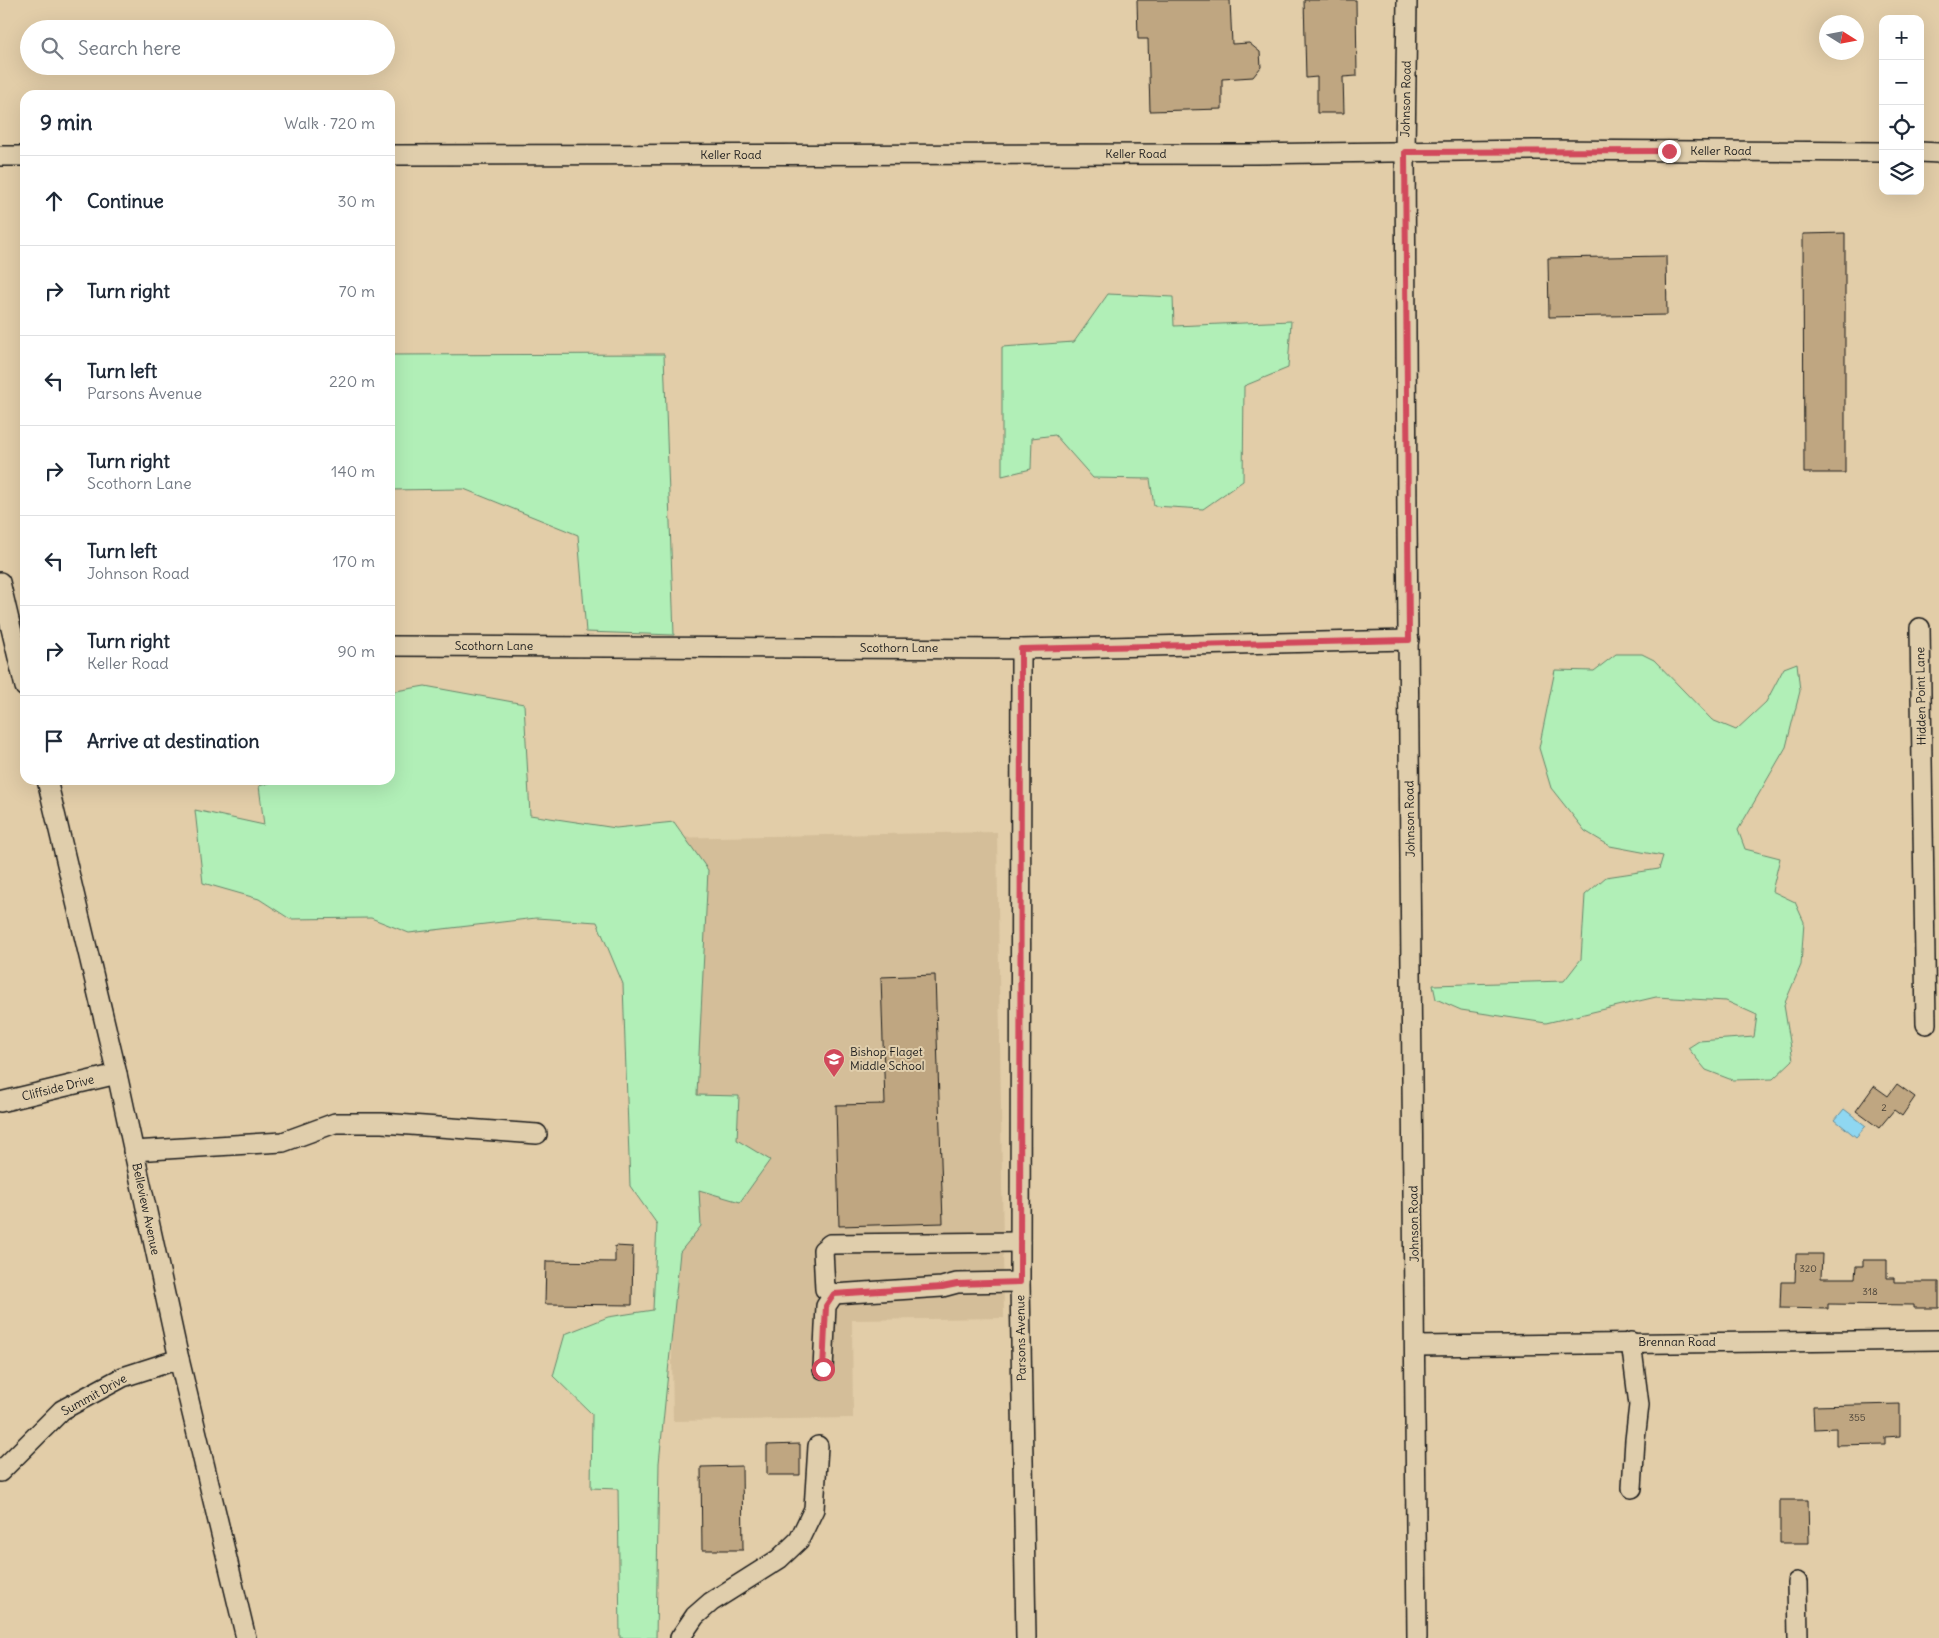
<!DOCTYPE html>
<meta charset="utf-8">
<style>
:root{--surface:#fff;--page:#f6f6f7;--text:#1f2937;--muted:#747a83;--line:#e0e1e3}
body{margin:0;font-family:Delius,sans-serif;background:var(--page);color:var(--text)}
.controls{position:absolute;right:15px;top:15px;display:grid;overflow:hidden;border-radius:10px;box-shadow:0 5px 20px #0002}
.controls button{width:45px;height:45px;display:grid;place-items:center;padding:0;border:0;border-bottom:1px solid var(--line);background:var(--surface);color:var(--text);font:25px sans-serif}
.compass{position:absolute;left:1819px;top:15px;width:45px;height:45px;border-radius:50%;background:var(--surface);box-shadow:0 5px 20px #0002;rotate:101deg}
.stop{position:absolute;width:15px;height:15px;margin:-11px;border:4px solid #d1495b;border-radius:50%;background:#fff}
.stop.end{background:#d1495b;border-color:#fff;box-shadow:0 1px 5px #0008}
.list{margin:0;padding:0;list-style:none}
h2{display:flex;justify-content:space-between;align-items:center;height:65px;margin:0;padding:0 20px;font-size:21px}
h2 small{font-size:16px;font-weight:400;color:var(--muted)}
.list li{display:grid;grid-template-columns:32px 1fr auto;gap:15px;align-items:center;box-sizing:border-box;height:90px;padding:0 20px;border-top:1px solid var(--line)}
.list b{display:block;font-size:19px;white-space:nowrap}
.list p{margin:0;font-size:16px;white-space:nowrap;color:var(--muted)}
.list em{font-size:16px;font-style:normal;color:var(--muted)}
.icon{flex:none;width:28px;height:28px;fill:none;stroke:currentColor;stroke-width:2;stroke-linecap:round;stroke-linejoin:round}
.map{position:relative;flex:none;width:1939px;height:1638px;overflow:hidden}
.search{position:absolute;background:var(--surface);box-shadow:0 5px 20px #0002;left:20px;top:20px;width:375px;height:55px;display:flex;align-items:center;gap:12px;box-sizing:border-box;padding:0 18px;border-radius:28px;color:var(--muted);font-size:19px}
.panel{position:absolute;background:var(--surface);box-shadow:0 5px 20px #0002;left:20px;top:90px;width:375px;height:695px;border-radius:15px}
.map>svg:first-child{display:block}
.built{fill:#d4be99}
.green{fill:#b1efb7;stroke:#66866a}
.water{fill:#8fd7f1;stroke:#618c9c}
.building{fill:#bfa681;stroke:#1c1c1c}
.lines{fill:none;stroke-linecap:round;stroke-linejoin:round}
.minor-casing{stroke:#1c1c1c;stroke-width:22}
.minor{stroke:#e0ceac;stroke-width:19}
.route{stroke:#d1495b;stroke-width:6}
.labels{text-anchor:middle;stroke-width:4;stroke-linejoin:round;paint-order:stroke}
.number-label{font-size:10px;fill:#453e35}
.street-label{font-size:12px;fill:#1c1c1c;stroke:#e0ceac}
.poi-label{font-size:12px;fill:#1c1c1c;stroke:#e0ceac;text-anchor:start}
</style>
<div class="map">
<svg width="1939" height="1638" viewBox="0 0 1939 1638">
<rect width="100%" height="100%" fill="#e2cda8"/>
<filter id="ink" filterUnits="userSpaceOnUse"><feTurbulence type="fractalNoise" baseFrequency=".02" numOctaves="2"/><feDisplacementMap in="SourceGraphic" scale="10" xChannelSelector="R" yChannelSelector="G"/><feConvolveMatrix kernelMatrix="1 2 1 2 8 2 1 2 1" color-interpolation-filters="sRGB"/></filter>
<g filter="url(#ink)">
<path class="built" d="M997 832 1004 1318 852 1320 853 1418 673 1421 664 838Z"/>
<g class="green">
<path d="M1108 294 1173 297 1174 326 1291 321 1288 368 1244 386 1243 481 1203 509 1154 506 1150 479 1093 478 1055 435 1032 438 1031 469 1002 476V347L1074 342Z"/>
<path d="M664 354 674 635 586 632 578 535 464 489 390 490V355Z"/>
<path d="M1616 654H1642L1654 660 1712 720 1736 730 1766 702 1784 668 1797 663 1800 691 1786 747 1738 830 1745 849 1780 858 1772 891 1795 902 1804 922 1801 965 1784 1005 1793 1060 1773 1079 1732 1080 1706 1070 1688 1048 1699 1041 1754 1037 1757 1015 1726 1001 1656 997 1546 1023 1461 1010 1436 999 1433 985 1564 981 1581 959 1585 895 1606 877 1659 869 1663 856 1610 846 1585 831 1551 788 1539 748 1555 670 1594 671Z"/>
<path d="M425 686 524 704 530 815 616 828 674 822 708 870 697 1095 739 1096 737 1140 770 1160 740 1202 699 1190 701 1226 680 1252 659 1463 656 1638H620L618 1489 591 1488 592 1414 553 1376 565 1334 608 1317 653 1310 657 1224 630 1186 623 984 597 922 536 918 409 933 371 918 290 919 259 899 203 883 195 810 264 825 259 786 279 780H390V692Z"/>
</g>
<path class="water" d="M1844 1109 1866 1126 1856 1137 1835 1120Z"/>
<g class="building">
<path d="M1137 0H1230L1232 44 1249 43 1260 52 1261 67 1253 77 1222 79V109L1150 111 1148 39H1138Z"/>
<path d="M1304 0H1356L1357 76 1343 77 1344 113H1317V77L1306 78Z"/>
<path d="M1845 233V473H1804L1803 234Z"/>
<path d="M1666 256 1667 315 1549 317 1548 258Z"/>
<path d="M935 975 943 1223 839 1226 836 1105 885 1104 881 977Z"/>
<path d="M1897 1084 1915 1097 1902 1116 1894 1110 1879 1128 1856 1111 1874 1086 1888 1096Z"/>
<path d="M615 1246 633 1247 632 1305 545 1304 546 1261 615 1262Z"/>
<path d="M1796 1254H1822L1821 1278H1855L1856 1266H1863V1260H1887V1278H1894V1282H1939V1308H1914V1305L1828 1304V1309L1780 1308 1781 1282H1795Z"/>
<path d="M1900 1404V1436L1885 1437V1444L1836 1445V1428L1814 1429 1813 1406Z"/>
<path d="M800 1444V1475H767V1445Z"/>
<path d="M742 1466 743 1550H702L701 1467Z"/>
<path d="M1780 1500H1808L1809 1543H1780Z"/>
</g>
<g class="lines">
<g class="minor-casing">
<g id="minor">
<path d="M1407 0 1405 152 1407 521 1417 1638"/>
<path d="M1920 152 1939 153"/>
<path d="M390 155 1255 154 1533 150 1883 152"/>
<path d="M0 156H25"/>
<path d="M0 582 25 687"/>
<path d="M1920 628 1926 1024"/>
<path d="M390 646 1021 649 1409 640"/>
<path d="M1021 649 1020 1282 1026 1638"/>
<path d="M47 780 117 1074 179 1359 246 1638"/>
<path d="M0 1102 117 1074"/>
<path d="M133 1151 283 1142 335 1123H382L537 1134"/>
<path d="M1020 1282 957 1283 942 1287 834 1294 825 1289 823 1250 830 1244 1020 1242"/>
<path d="M1631 1342 1639 1405 1635 1440 1632 1488"/>
<path d="M1415 1346 1939 1340"/>
<path d="M823 1369 826 1306 834 1294"/>
<path d="M0 1472 62 1410 123 1377 179 1359"/>
<path d="M1797 1582 1798 1638"/>
<path d="M680 1638 695 1616 711 1602 779 1559 799 1540 814 1509 818 1446"/>
</g>
</g>
<use href="#minor" class="minor"/>
</g>
</g>
<g class="lines" filter="url(#ink)">
<path class="route" d="M823 1369 826 1306 834 1294 942 1287 957 1284 1020 1282 1021 649 1409 640 1405 152 1669 151"/>
</g>
<defs>
<g id="school-pin" transform="scale(1.125)"><path d="M0 17L-7.5 6A9.5 9.5 0 1 1 7.5 6Z" fill="#d1495b" stroke="#e0ceac"/><path d="M0-5L7-2L0 1L-7-2ZM-4 1L0 2.5L4 1V4Q0 6-4 4Z" fill="#fff"/></g>
</defs>
<g fill-rule="evenodd">
<use href="#school-pin" x="834" y="1059"/>
</g>
<g class="labels">
<g class="number-label">
<text x="1884" y="1111">2</text>
<text x="1808" y="1272">320</text>
<text x="1870" y="1295">318</text>
<text x="1857" y="1421">355</text>
</g>
<g class="street-label">
<text transform="translate(1406 99) rotate(-89)" y="4">Johnson Road</text>
<text x="1721" y="155">Keller Road</text>
<text x="1136" y="158">Keller Road</text>
<text x="731" y="159">Keller Road</text>
<text x="494" y="650">Scothorn Lane</text>
<text x="899" y="652">Scothorn Lane</text>
<text transform="translate(1921 696) rotate(-91)" y="4">Hidden Point Lane</text>
<text transform="translate(1410 819) rotate(-91)" y="4">Johnson Road</text>
<text transform="translate(58 1088) rotate(-14)" y="4">Cliffside Drive</text>
<text transform="translate(146 1209) rotate(78)" y="4">Belleview Avenue</text>
<text transform="translate(1414 1224) rotate(-91)" y="4">Johnson Road</text>
<text transform="translate(1021 1338) rotate(-91)" y="4">Parsons Avenue</text>
<text x="1677" y="1346">Brennan Road</text>
<text transform="translate(94 1395) rotate(-29)" y="4">Summit Drive</text>
</g>
<g class="poi-label">
<text x="850" y="1056">Bishop Flaget<tspan x="850" dy="14">Middle School</tspan></text>
</g>
</g>
</svg>
<div class="controls">
<button>+</button>
<button>−</button>
<button><svg class="icon" aria-label="locate" viewBox="0 0 24 24"><circle cx="12" cy="12" r="6"/><path d="M12 2v4M12 18v4M2 12h4M18 12h4"/></svg></button>
<button><svg class="icon" aria-label="layers" viewBox="0 0 24 24"><path d="M12 4l9 5-9 5-9-5zM3 14l9 5 9-5"/></svg></button>
</div>
<svg class="compass" viewBox="-18 -18 36 36"><path d="M0-13l5 13h-10z" fill="#e53935"/><path d="M0 13l5-13h-10z" fill="#747a83"/></svg>
<div class="stop" style="left:823px;top:1369px"></div>
<div class="stop end" style="left:1669px;top:151px"></div>
<div class="search"><svg class="icon" aria-label="search" viewBox="0 0 24 24"><circle cx="10" cy="10" r="6"/><path d="M15 15l6 6"/></svg>Search here</div>
<section class="panel">
<h2>9 min<small>Walk · 720 m</small></h2>
<ul class="list">
<li><svg class="icon" aria-label="ahead" viewBox="0 0 24 24"><path d="M12 20V5M6 11l6-6 6 6"/></svg><div><b>Continue</b></div><em>30 m</em></li>
<li><svg class="icon" aria-label="right" viewBox="0 0 24 24"><path d="M7 20v-9h11M14 6l5 5-5 5"/></svg><div><b>Turn right</b></div><em>70 m</em></li>
<li><svg class="icon" aria-label="left" viewBox="0 0 24 24"><path d="M17 20v-9H6M10 6l-5 5 5 5"/></svg><div><b>Turn left</b><p>Parsons Avenue</p></div><em>220 m</em></li>
<li><svg class="icon" aria-label="right" viewBox="0 0 24 24"><path d="M7 20v-9h11M14 6l5 5-5 5"/></svg><div><b>Turn right</b><p>Scothorn Lane</p></div><em>140 m</em></li>
<li><svg class="icon" aria-label="left" viewBox="0 0 24 24"><path d="M17 20v-9H6M10 6l-5 5 5 5"/></svg><div><b>Turn left</b><p>Johnson Road</p></div><em>170 m</em></li>
<li><svg class="icon" aria-label="right" viewBox="0 0 24 24"><path d="M7 20v-9h11M14 6l5 5-5 5"/></svg><div><b>Turn right</b><p>Keller Road</p></div><em>90 m</em></li>
<li><svg class="icon" aria-label="arrive" viewBox="0 0 24 24"><path d="M6 21V4h12l-3 4 3 4H6"/></svg><div><b>Arrive at destination</b></div></li>
</ul>
</section>
</div>
